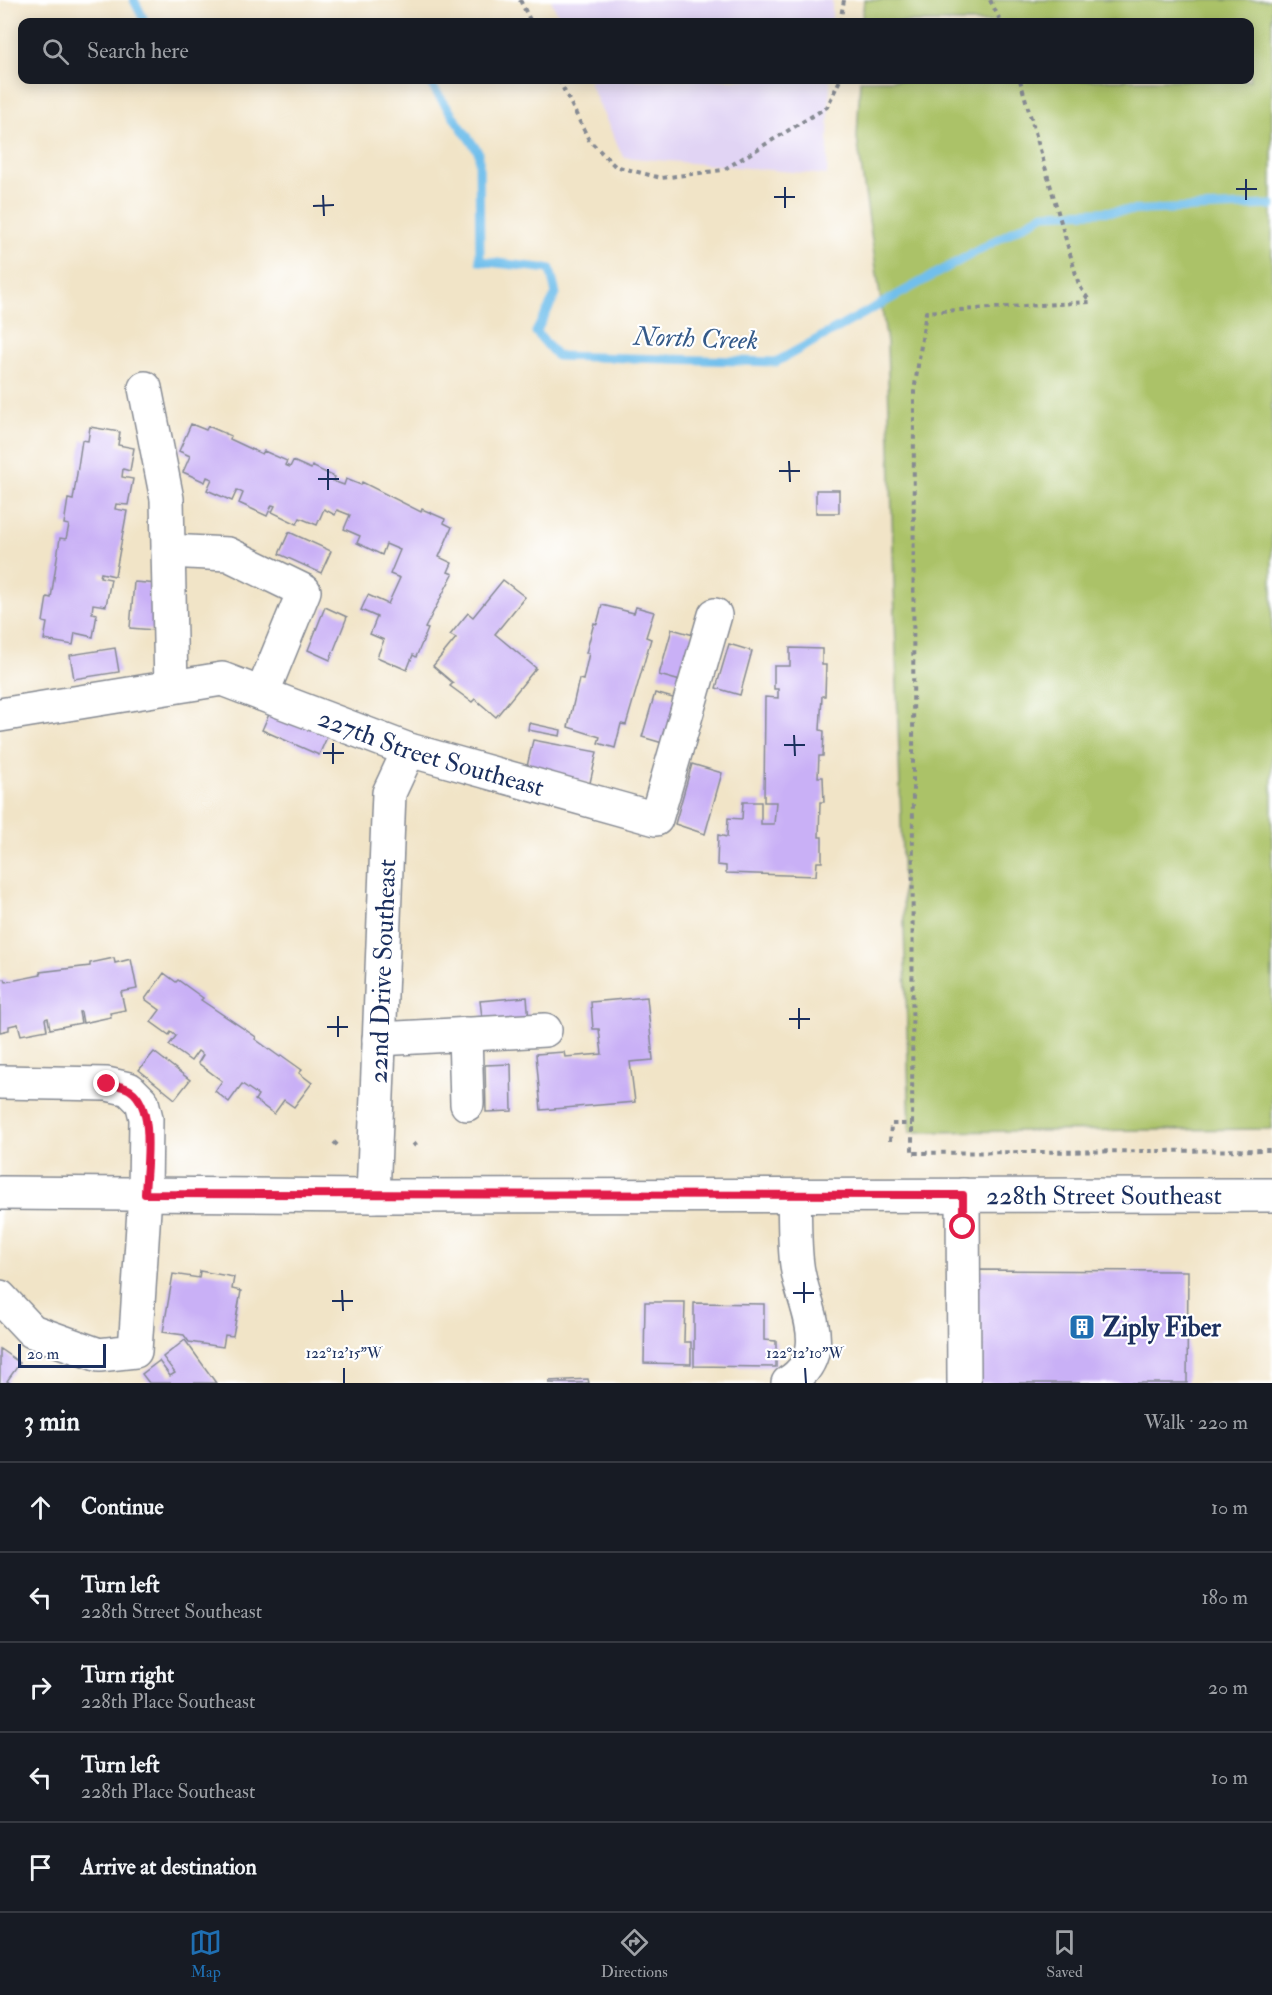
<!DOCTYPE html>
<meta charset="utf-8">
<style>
:root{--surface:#171b24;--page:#20242c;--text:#f1f3f6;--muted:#9ea1a6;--line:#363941;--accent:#1f6fb2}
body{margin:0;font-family:"IM FELL Double Pica",serif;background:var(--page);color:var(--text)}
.scale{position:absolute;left:18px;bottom:15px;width:88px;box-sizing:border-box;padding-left:6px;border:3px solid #1b2f5e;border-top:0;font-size:16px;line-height:21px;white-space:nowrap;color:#1b2f5e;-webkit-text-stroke:4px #fff;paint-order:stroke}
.stop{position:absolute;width:18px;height:18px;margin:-14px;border:4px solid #e11d48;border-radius:50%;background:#fff}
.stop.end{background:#e11d48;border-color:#fff;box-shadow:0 2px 6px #0008}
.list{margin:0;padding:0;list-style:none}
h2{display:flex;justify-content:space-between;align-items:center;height:78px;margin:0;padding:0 24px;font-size:26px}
h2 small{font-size:20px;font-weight:400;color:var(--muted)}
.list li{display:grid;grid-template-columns:39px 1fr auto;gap:18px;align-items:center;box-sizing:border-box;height:90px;padding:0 24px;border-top:2px solid var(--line)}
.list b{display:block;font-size:22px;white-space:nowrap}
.list p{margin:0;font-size:20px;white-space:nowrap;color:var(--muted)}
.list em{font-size:20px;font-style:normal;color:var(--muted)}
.icon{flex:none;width:33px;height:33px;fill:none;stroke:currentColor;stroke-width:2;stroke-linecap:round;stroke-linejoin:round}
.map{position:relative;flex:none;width:1272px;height:1383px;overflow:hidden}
.search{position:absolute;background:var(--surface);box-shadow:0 3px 15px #0003;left:18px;right:18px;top:18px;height:66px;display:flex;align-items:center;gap:15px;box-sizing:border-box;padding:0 21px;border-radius:12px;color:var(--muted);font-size:22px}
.sheet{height:528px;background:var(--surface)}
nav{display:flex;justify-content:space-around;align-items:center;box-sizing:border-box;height:84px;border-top:2px solid var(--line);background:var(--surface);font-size:16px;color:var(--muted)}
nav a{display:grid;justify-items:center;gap:3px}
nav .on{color:var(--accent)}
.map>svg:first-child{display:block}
.built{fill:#e1d4f4}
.green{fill:#abc267;stroke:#637862;stroke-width:1.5}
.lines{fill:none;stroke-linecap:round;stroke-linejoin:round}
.stream{stroke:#71bfec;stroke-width:9}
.building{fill:#c9b0f6}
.minor-casing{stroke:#868a92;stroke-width:36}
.major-casing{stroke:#868a92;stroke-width:36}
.path{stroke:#868a92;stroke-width:4;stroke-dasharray:4.5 4.5;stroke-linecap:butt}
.minor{stroke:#fff;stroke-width:33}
.major{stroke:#fff;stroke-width:33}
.route{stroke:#e11d48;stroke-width:8}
.ticks{fill:none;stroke:#1b2f5e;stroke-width:2}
.labels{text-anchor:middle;stroke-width:4.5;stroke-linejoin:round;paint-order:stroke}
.street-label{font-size:26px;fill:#1b2f5e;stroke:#fff}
.poi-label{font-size:26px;font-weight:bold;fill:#1b2f5e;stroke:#fff;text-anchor:start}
.water-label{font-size:27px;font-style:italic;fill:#355a89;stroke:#fff}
.ticks-label{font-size:15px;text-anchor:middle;fill:#1b2f5e;stroke:#fff;stroke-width:4.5;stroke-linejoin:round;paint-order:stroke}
</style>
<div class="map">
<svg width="1272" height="1383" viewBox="0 0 1272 1383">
<rect width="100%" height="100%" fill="#fff"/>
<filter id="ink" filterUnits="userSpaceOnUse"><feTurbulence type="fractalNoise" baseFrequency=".0167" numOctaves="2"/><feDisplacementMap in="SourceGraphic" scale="12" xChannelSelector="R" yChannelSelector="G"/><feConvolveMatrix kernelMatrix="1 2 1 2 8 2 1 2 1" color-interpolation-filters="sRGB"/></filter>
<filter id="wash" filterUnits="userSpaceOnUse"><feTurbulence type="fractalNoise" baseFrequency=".008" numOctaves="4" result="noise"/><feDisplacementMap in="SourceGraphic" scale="24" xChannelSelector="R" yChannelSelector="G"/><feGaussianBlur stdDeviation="1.35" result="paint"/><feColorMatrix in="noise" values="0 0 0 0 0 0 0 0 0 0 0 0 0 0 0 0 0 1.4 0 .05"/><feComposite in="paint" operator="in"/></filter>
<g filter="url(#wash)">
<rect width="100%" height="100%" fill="#f1e4c7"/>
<g class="built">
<path d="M551 0H832V22H561Z"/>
<path d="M588 80H830L827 175 623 157Z"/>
</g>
<path class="green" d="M864 0H1272V1129L910 1132 887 343 857 138 860 80H1250V22H862Z"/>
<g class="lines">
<g class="stream">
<path d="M134 0 145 22"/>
<path d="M428 80 479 153 480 261 550 269 556 294 536 332 557 356 776 362 1044 214 1272 205"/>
</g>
</g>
<g id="blocks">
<g class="building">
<path d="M191 424 206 430 208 426 231 436 230 439 262 454 264 451 287 461 285 465 290 467 293 461 311 469 312 466 335 477 333 481 344 485 346 479 361 485 362 482 421 512 422 509 445 519 444 523 452 527 439 557 452 563 448 572 453 574 425 628 428 629 416 657 413 655 407 670 377 657 384 640 370 634 377 617 361 610 368 595 388 604 400 578 390 574 400 550 386 544 382 555 357 543 360 536 344 529 350 515 337 510 335 515 324 509 317 525 300 518 297 524 272 512 275 506 272 505 267 516 239 503 243 493 237 490 232 501 207 490 212 479 207 477 205 482 183 472 190 456 179 451Z"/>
<path d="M90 427 120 432 118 445 134 448 130 471 123 469 122 477 133 479 128 505 116 504 115 509 127 511 115 576 101 573 100 577 111 579 106 606 93 604 92 613 97 614 93 637 75 633 73 645 44 640 47 623 43 622 47 597 51 598 60 538 66 539 69 525 64 524 68 499 73 500 82 440 88 441Z"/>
<rect x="816" y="490" width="23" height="23"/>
<path d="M289 532 331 551 321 573 279 554Z"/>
<path d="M503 580 525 597 495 634 536 668 496 717 475 699 472 702 450 686 453 683 433 666 456 638 450 635 468 613 473 617Z"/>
<path d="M134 582 158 584 154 630 130 628Z"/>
<path d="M602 605 634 613 636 607 654 612 646 637 651 639 626 725 621 724 615 748 598 743 600 737 568 727 579 679 583 680 589 653H586L594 623 597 624Z"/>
<path d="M325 607 347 617 330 660 308 650Z"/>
<path d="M672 629 697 636 684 682 659 675Z"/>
<path d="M729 644 752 651 740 695 716 688Z"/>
<path d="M115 648 119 672 74 679 70 655Z"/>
<path d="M790 648 822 649V665H826L825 696H822L820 730 824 731 823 756H819L818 777H823L824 802H820L819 837H822V862H817L816 876 726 873V866L717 865 718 835 727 837 728 818 742 819 743 802H761V824H774L776 802H764L765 697 778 698V689H774V666H790Z"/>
<path d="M655 693 680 700 666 744 642 737Z"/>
<path d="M275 701 332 726 319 755 262 730Z"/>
<path d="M529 723 561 730 560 736 528 730Z"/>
<path d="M533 740 597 752 590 783 526 771Z"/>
<path d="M692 764 722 773 705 834 675 824Z"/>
<path d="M114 958 115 963 131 959 137 989 121 992 125 1010 110 1013 111 1017 83 1023 81 1012H79L81 1023 50 1029 48 1018 45 1019 47 1030 21 1035 18 1024 9 1026V1030L0 1032V980L5 979 6 982 41 975 40 972 90 966V963Z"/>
<path d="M164 973 176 982 178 980 203 998 201 1000 256 1037 255 1039 280 1057 281 1055 302 1070 299 1073 312 1083 294 1107 284 1100 274 1114 255 1100 258 1095 242 1084 229 1102 215 1091 222 1081 198 1063 203 1055 198 1051 191 1061 169 1045 176 1036 171 1032 169 1035 151 1022 160 1010 145 999Z"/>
<path d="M527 997 529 1021 483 1025 480 1001Z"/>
<path d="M647 997 653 1060 630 1062 635 1102 541 1110 536 1054 564 1052 565 1057 602 1054 599 1029H593L591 1002Z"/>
<path d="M154 1052 190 1080 175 1099 139 1070Z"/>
<path d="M511 1064 512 1111 486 1112 485 1065Z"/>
<path d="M976 1270 1188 1271 1187 1383H976Z"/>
<path d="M200 1271 234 1277 232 1289 241 1291 233 1336 225 1335 223 1347 189 1342 184 1335 163 1332 173 1274 199 1278Z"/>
<path d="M645 1302H685L684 1342H691V1364L644 1363Z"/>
<path d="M694 1303 764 1304V1340L776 1341V1367L694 1366Z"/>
<path d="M185 1340 216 1383H149L142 1374 159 1361 170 1376 175 1373 163 1357Z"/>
<path d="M0 1349 20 1363 7 1381 10 1383H0Z"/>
<path d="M588 1379 589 1383H549V1381Z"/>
</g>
</g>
</g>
<g filter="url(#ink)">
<use href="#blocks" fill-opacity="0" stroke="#868a92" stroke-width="1.5"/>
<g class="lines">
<g class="minor-casing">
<g id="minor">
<path d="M145 388 167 499 171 687"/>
<path d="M168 551 228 554 304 591 262 694"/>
<path id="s1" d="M0 715 222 679 409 750 656 819 715 615"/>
<path d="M465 1034 467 1104"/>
<path d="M379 1039 545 1030"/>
<path d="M0 1082 107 1084 129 1089 142 1102 146 1118 145 1194 135 1351 99 1355 32 1331 0 1297"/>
<path d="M963 1195 964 1383"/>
<path id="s2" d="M373 1196 389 793 409 750"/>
<path d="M788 1383C837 1352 801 1304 797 1265 794 1243 795 1219 794 1196"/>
</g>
</g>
<g class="major-casing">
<g id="major">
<path id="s3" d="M0 1193 373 1196 1272 1195"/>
</g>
</g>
<g class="path">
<path d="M520 0 531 22"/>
<path d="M990 0 1001 22"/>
<path d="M840 22 844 0"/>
<path d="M559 80 589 140 615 166 661 178 723 170 827 107 840 80"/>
<path d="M1020 80 1079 285 1090 302 926 312 914 392 912 1153 1272 1150"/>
<path d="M890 1141 891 1124H912"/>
<path d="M334 1142 338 1146"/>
<path d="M413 1146 419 1141"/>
</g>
<use href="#minor" class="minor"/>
<use href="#major" class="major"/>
</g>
</g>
<g class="lines" filter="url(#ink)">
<path class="route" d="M107 1084C114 1085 124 1086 130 1090 156 1107 146 1167 145 1194L963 1195V1227"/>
</g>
<path class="ticks" d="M1246 179V200M785 187V208M1236 189H1257M323 195 324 216M774 197H795M313 206 334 205M789 461 790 482M328 469V490M779 471H800M318 479H339M794 735 795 756M333 743V764M784 745H805M323 753H344M799 1008V1029M338 1016V1037M789 1019H810M327 1027H348M804 1282V1303M342 1290 343 1311M793 1293H814M332 1301H353M344 1368V1383M805 1368 806 1383"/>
<defs>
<g id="building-square" transform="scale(1.35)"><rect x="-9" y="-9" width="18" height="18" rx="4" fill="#1f6fb2" stroke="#fff"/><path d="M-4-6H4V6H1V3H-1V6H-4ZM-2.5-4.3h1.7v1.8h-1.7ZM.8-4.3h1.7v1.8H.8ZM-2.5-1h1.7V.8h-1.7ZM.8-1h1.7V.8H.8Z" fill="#fff"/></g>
</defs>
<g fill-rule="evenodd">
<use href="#building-square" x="1082" y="1327"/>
</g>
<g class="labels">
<g class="street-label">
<text dy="9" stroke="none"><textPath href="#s1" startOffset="447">227th Street Southeast</textPath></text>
<text dy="9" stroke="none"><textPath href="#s2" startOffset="225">22nd Drive Southeast</textPath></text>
<text dy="9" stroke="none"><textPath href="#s3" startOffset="1104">228th Street Southeast</textPath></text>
</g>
<g class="poi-label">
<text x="1102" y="1336">Ziply Fiber</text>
</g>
<g class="water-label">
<text transform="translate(696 338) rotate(2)" y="9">North Creek</text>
</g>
</g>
<g class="ticks-label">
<text x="344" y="1358">122°12'15"W</text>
<text x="805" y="1358">122°12'10"W</text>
</g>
</svg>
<div class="scale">20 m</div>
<div class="stop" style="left:963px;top:1227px"></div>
<div class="stop end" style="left:107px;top:1084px"></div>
<div class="search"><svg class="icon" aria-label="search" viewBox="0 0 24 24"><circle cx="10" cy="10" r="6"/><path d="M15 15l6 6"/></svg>Search here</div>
</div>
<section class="sheet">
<h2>3 min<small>Walk · 220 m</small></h2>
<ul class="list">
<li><svg class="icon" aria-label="ahead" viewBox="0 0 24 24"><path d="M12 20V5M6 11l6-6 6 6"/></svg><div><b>Continue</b></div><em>10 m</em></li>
<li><svg class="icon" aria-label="left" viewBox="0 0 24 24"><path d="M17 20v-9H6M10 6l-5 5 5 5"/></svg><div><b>Turn left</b><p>228th Street Southeast</p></div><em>180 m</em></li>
<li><svg class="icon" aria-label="right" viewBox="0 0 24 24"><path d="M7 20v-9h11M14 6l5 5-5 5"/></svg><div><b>Turn right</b><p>228th Place Southeast</p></div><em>20 m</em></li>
<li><svg class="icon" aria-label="left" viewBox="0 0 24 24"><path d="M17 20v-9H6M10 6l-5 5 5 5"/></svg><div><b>Turn left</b><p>228th Place Southeast</p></div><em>10 m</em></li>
<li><svg class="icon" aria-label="arrive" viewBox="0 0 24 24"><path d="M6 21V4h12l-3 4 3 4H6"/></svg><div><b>Arrive at destination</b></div></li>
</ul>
</section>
<nav>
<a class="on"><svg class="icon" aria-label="map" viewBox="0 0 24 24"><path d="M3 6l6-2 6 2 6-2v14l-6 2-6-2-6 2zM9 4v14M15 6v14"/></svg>Map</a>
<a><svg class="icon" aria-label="directions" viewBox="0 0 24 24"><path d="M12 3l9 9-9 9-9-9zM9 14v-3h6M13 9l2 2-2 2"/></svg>Directions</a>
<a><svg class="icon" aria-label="saved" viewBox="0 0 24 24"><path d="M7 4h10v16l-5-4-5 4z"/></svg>Saved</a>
</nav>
